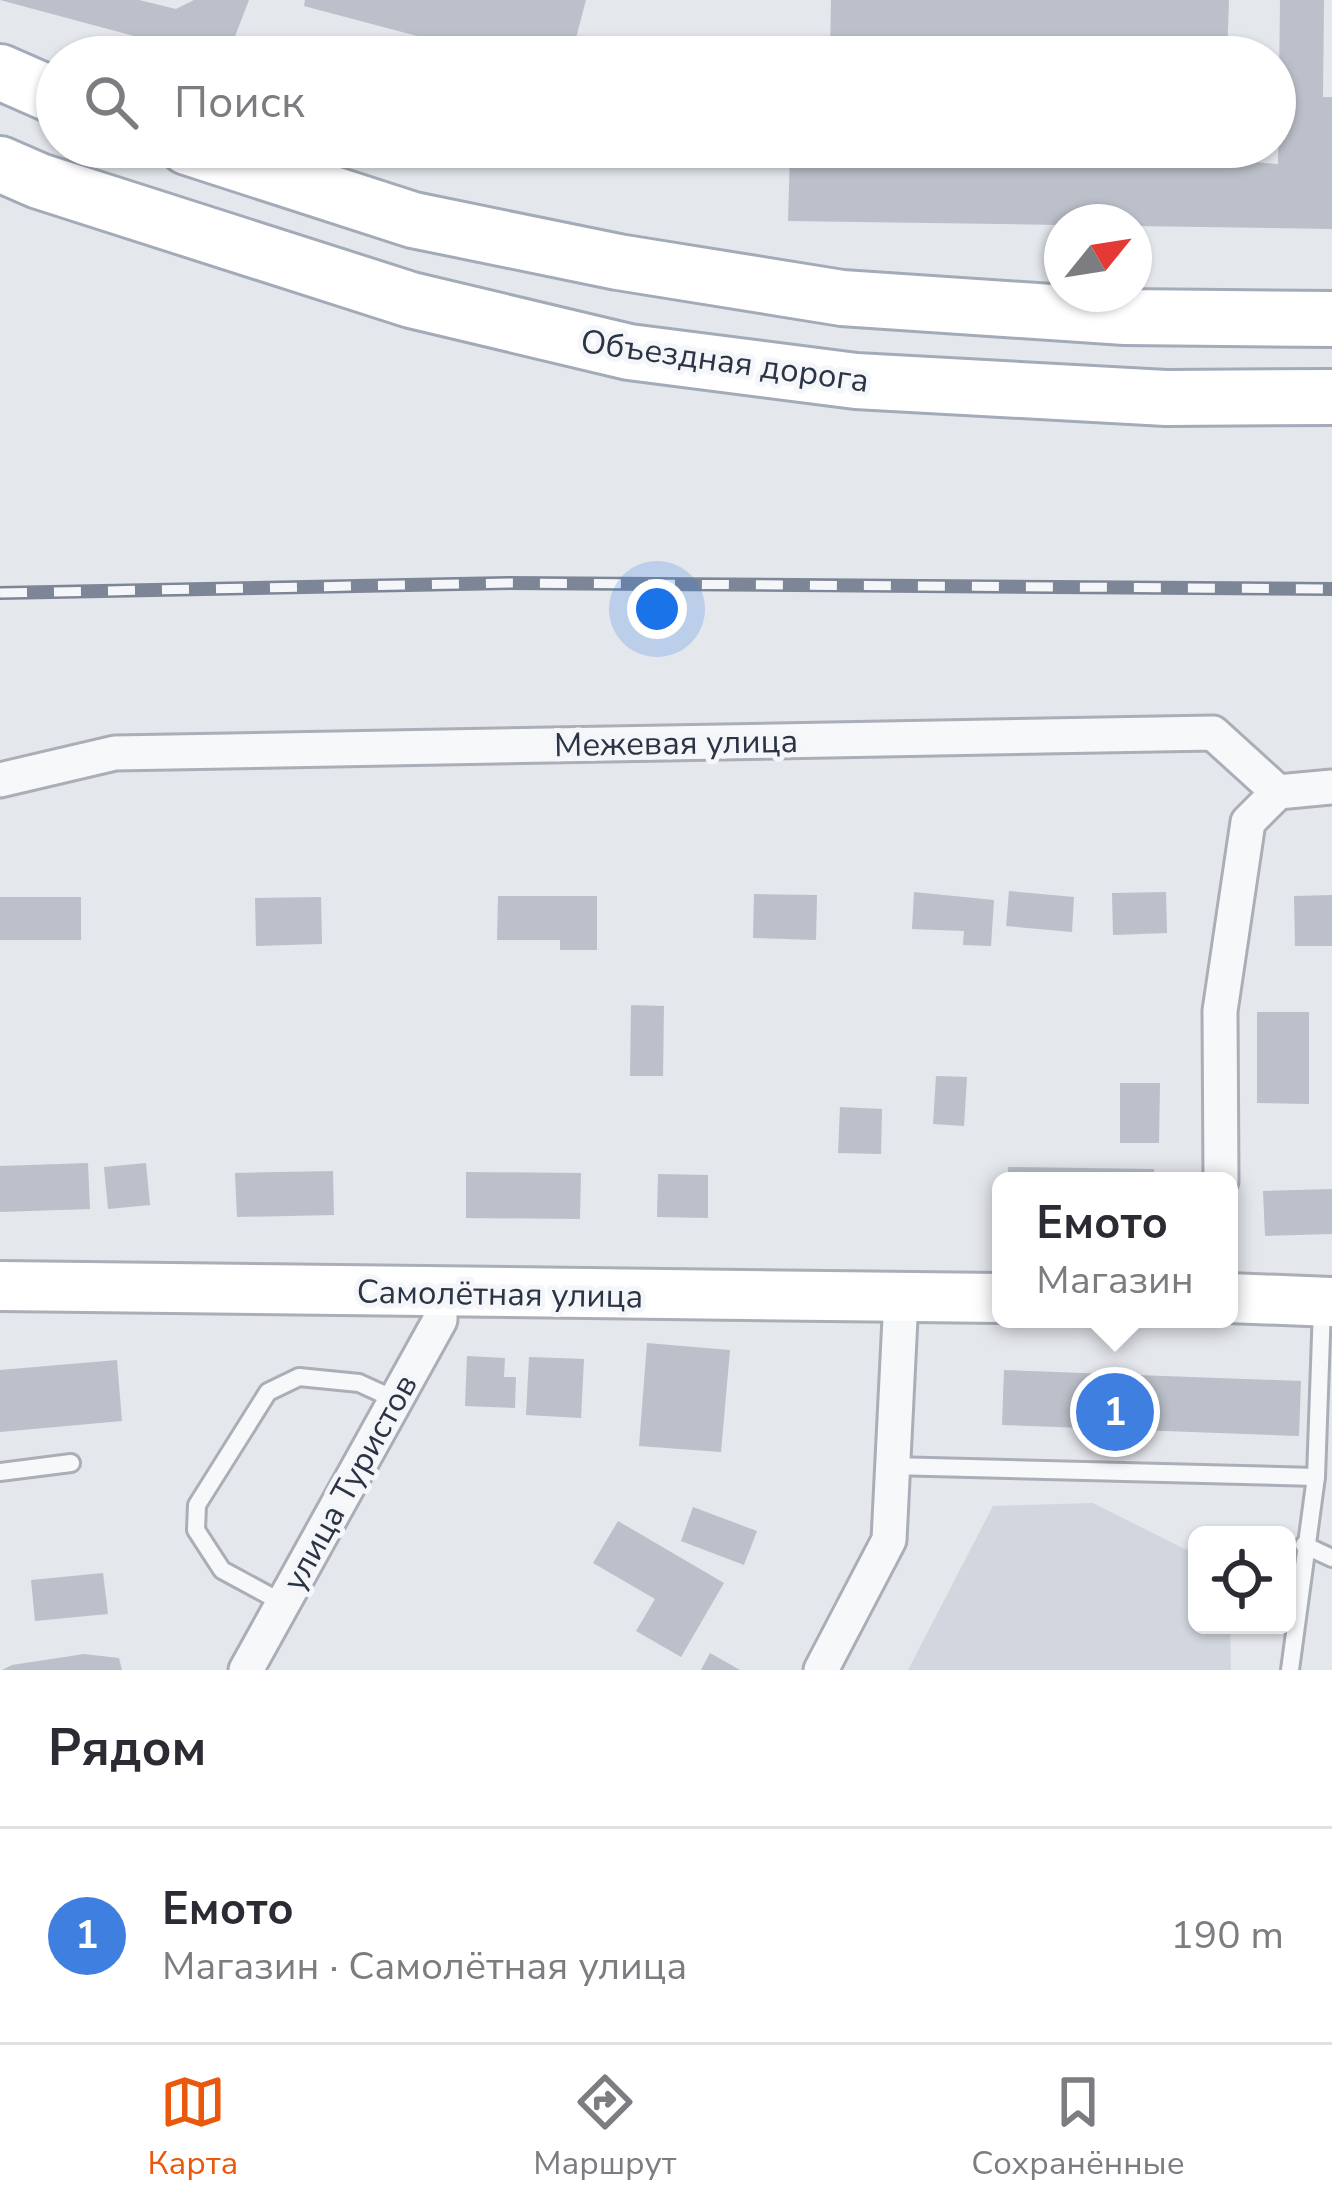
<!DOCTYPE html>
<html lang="ru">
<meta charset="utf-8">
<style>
:root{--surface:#fff;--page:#f7f7f7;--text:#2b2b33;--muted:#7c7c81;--line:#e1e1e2;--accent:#ea580c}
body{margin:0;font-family:"Nunito Sans",sans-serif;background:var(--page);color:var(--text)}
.controls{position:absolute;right:36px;bottom:36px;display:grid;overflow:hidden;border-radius:18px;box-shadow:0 3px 9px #0004}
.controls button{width:108px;height:108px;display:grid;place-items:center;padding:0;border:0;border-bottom:3px solid var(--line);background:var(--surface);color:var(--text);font:60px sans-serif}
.compass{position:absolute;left:1044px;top:204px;width:108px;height:108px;border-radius:50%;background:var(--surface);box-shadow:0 3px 9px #0004;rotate:60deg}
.you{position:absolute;left:657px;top:609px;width:42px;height:42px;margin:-30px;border:9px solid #fff;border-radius:50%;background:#1a73e8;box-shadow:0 0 0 18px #1a73e833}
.badge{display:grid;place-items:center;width:78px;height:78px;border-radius:50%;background:var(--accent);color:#fff;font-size:39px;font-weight:700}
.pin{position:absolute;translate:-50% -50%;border:6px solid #fff;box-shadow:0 3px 12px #0006}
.popup{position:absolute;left:992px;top:1172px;width:246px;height:156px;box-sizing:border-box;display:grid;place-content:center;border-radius:18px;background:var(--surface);filter:drop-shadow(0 3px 9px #0005);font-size:39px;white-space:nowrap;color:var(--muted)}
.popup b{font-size:45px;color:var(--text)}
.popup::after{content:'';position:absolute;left:50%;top:100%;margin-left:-24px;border:24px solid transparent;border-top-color:var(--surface)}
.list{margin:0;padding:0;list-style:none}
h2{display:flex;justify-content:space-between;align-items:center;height:156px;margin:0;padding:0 48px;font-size:51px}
h2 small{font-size:39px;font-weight:400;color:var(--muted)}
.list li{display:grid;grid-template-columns:78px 1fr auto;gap:36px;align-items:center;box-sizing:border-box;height:216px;padding:0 48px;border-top:3px solid var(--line)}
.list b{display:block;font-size:45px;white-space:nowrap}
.list p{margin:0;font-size:39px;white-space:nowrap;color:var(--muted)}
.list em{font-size:39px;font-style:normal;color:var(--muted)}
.icon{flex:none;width:66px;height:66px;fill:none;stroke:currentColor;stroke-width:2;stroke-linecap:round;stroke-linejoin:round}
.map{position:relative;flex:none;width:1332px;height:1670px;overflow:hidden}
.search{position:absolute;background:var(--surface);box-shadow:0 3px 9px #0004;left:36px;right:36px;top:36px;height:132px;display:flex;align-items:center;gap:30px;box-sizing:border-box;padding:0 42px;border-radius:66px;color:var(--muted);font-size:45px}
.sheet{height:372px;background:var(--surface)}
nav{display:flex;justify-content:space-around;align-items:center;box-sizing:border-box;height:168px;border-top:3px solid var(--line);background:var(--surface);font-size:33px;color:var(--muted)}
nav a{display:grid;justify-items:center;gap:6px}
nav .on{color:var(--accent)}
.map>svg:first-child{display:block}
.built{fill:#d2d6de}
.building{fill:#bbc0ca}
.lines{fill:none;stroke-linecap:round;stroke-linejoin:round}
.lane-casing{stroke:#a9aeb7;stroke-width:22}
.street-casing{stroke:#a9aeb7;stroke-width:39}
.secondary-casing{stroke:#a9aeb7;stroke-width:54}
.primary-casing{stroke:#a3abb8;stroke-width:60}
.lane{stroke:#f7f8fa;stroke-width:16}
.street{stroke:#f7f8fa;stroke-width:33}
.secondary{stroke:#fff;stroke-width:48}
.primary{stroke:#fff;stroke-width:54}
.rail-casing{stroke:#7d8696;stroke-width:14}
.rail{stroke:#f4f6f9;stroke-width:9;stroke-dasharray:27;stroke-linecap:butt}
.labels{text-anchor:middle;stroke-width:10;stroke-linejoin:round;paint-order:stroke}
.street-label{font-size:33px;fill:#2b3445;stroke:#f4f6f9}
</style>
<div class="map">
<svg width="1332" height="1670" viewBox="0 0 1332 1670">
<rect width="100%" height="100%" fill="#e4e7ec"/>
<path class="built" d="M1093 1503 1197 1555V1625H1230L1231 1670H908L993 1506Z"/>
<g class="building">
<path d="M0 0H139L176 9 194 0H249L227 57H212Z"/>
<path d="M305 0H586L571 57H496L304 6Z"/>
<path d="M831 0H1229L1227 57H830Z"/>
<path d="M1280 0H1324L1323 97H1332V229L1134 226V222H1062V225L788 221 790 153 828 154V147H1225V160L1278 164Z"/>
<path d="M1009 891 1074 897 1072 932 1006 926Z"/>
<path d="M914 892 994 900 991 946 963 945 964 931 912 929Z"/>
<path d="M1166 892 1167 933 1113 935 1112 893Z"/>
<path d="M754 894 817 895 816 940 753 938Z"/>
<path d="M1332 895V946H1295L1294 896Z"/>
<path d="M498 896H597V950H560V940H497Z"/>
<rect x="0" y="897" width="81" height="43"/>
<path d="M321 897 322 944 256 946 255 898Z"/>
<path d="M631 1005 664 1006 663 1076H630Z"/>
<path d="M1257 1012H1309V1104L1257 1103Z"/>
<path d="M936 1076 967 1077 964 1126 933 1124Z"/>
<path d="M1120 1083H1160L1159 1143H1120Z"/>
<path d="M840 1107 882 1109 881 1154 838 1153Z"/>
<path d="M88 1163 90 1209 0 1212V1166Z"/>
<path d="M146 1163 150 1205 108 1209 104 1167Z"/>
<path d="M1008 1167 1154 1169V1181H1008Z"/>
<path d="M333 1171 334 1215 237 1217 235 1173Z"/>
<path d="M466 1172 581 1173 580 1219 466 1218Z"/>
<path d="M658 1174 708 1175V1218L657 1217Z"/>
<path d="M1332 1189V1234L1265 1236 1263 1191Z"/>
<path d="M647 1343 730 1350 721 1452 639 1446Z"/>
<path d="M467 1356 505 1358 504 1377H516L515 1408 465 1406Z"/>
<path d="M529 1357 584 1359 581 1418 526 1415Z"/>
<path d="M117 1360 122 1421 0 1432V1370Z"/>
<path d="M1004 1370 1301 1381 1299 1436 1002 1425Z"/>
<path d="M693 1507 757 1531 744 1565 681 1541Z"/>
<path d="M618 1521 724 1583 681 1657 636 1631 655 1599 593 1563Z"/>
<path d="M103 1573 108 1614 35 1621 31 1580Z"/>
<path d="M710 1653 740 1670H701Z"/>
<path d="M84 1654 119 1658 122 1670H2L12 1665Z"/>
</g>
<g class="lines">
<g class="lane-casing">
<g id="lane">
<path d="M891 1466 1316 1477"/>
<path d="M0 1472 71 1463"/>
<path d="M1304 1545 1332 1558"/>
<path d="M283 1603 222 1570 196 1530 197 1505 268 1392 299 1377 359 1383 394 1399"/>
<path d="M1290 1670 1316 1477 1322 1308"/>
</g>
</g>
<g class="street-casing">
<g id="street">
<path d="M0 780 115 753 1213 733 1278 792 1332 787"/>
<path d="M1221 1181 1220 1011 1248 822 1278 792"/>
<path d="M246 1670 440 1320V1292"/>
<path d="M821 1670 889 1540 901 1298"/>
</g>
</g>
<g class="secondary-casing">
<g id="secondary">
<path d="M0 1286 1001 1298"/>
<path d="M1229 1298 1332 1302"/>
</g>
</g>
<g class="primary-casing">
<g id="primary">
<path d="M0 72 57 97"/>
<path d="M187 147 413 220 618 262 842 298 1125 317 1332 319"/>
<path d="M0 164 39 181 411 300 629 352 856 381 1166 398 1332 397"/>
</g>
</g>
<use href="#lane" class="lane"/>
<use href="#street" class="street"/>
<use href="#secondary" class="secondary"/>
<use href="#primary" class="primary"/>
<g class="rail-casing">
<path id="rail" d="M0 593 509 583 1332 589"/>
</g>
<use href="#rail" class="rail"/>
</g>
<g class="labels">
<g class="street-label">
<text transform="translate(725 360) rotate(8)" y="12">Объездная дорога</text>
<text transform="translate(676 742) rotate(-1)" y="12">Межевая улица</text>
<text transform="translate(500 1293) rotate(1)" y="12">Самолётная улица</text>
<text transform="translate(349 1482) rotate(-61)" y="12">улица Туристов</text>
</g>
</g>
</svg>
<div class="controls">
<button><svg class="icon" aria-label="locate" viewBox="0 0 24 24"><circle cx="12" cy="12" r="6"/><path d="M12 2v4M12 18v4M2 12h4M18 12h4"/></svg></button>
</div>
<svg class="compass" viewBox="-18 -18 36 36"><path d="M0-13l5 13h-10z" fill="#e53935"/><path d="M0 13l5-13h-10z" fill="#7c7c81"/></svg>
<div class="you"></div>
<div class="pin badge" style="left:1115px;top:1412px;background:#3f7fe0">1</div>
<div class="popup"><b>Емото</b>Магазин</div>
<div class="search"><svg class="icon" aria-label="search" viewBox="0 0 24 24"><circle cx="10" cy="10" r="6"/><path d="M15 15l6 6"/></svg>Поиск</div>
</div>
<section class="sheet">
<h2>Рядом<small></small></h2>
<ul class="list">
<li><span class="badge" style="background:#3f7fe0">1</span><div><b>Емото</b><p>Магазин · Самолётная улица</p></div><em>190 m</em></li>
</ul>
</section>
<nav>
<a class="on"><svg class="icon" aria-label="map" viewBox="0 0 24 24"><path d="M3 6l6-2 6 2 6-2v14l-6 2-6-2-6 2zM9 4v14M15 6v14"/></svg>Карта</a>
<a><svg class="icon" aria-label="directions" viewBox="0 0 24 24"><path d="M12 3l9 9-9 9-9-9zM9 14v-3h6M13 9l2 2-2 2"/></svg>Маршрут</a>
<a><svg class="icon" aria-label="saved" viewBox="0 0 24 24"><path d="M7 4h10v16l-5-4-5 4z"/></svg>Сохранённые</a>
</nav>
